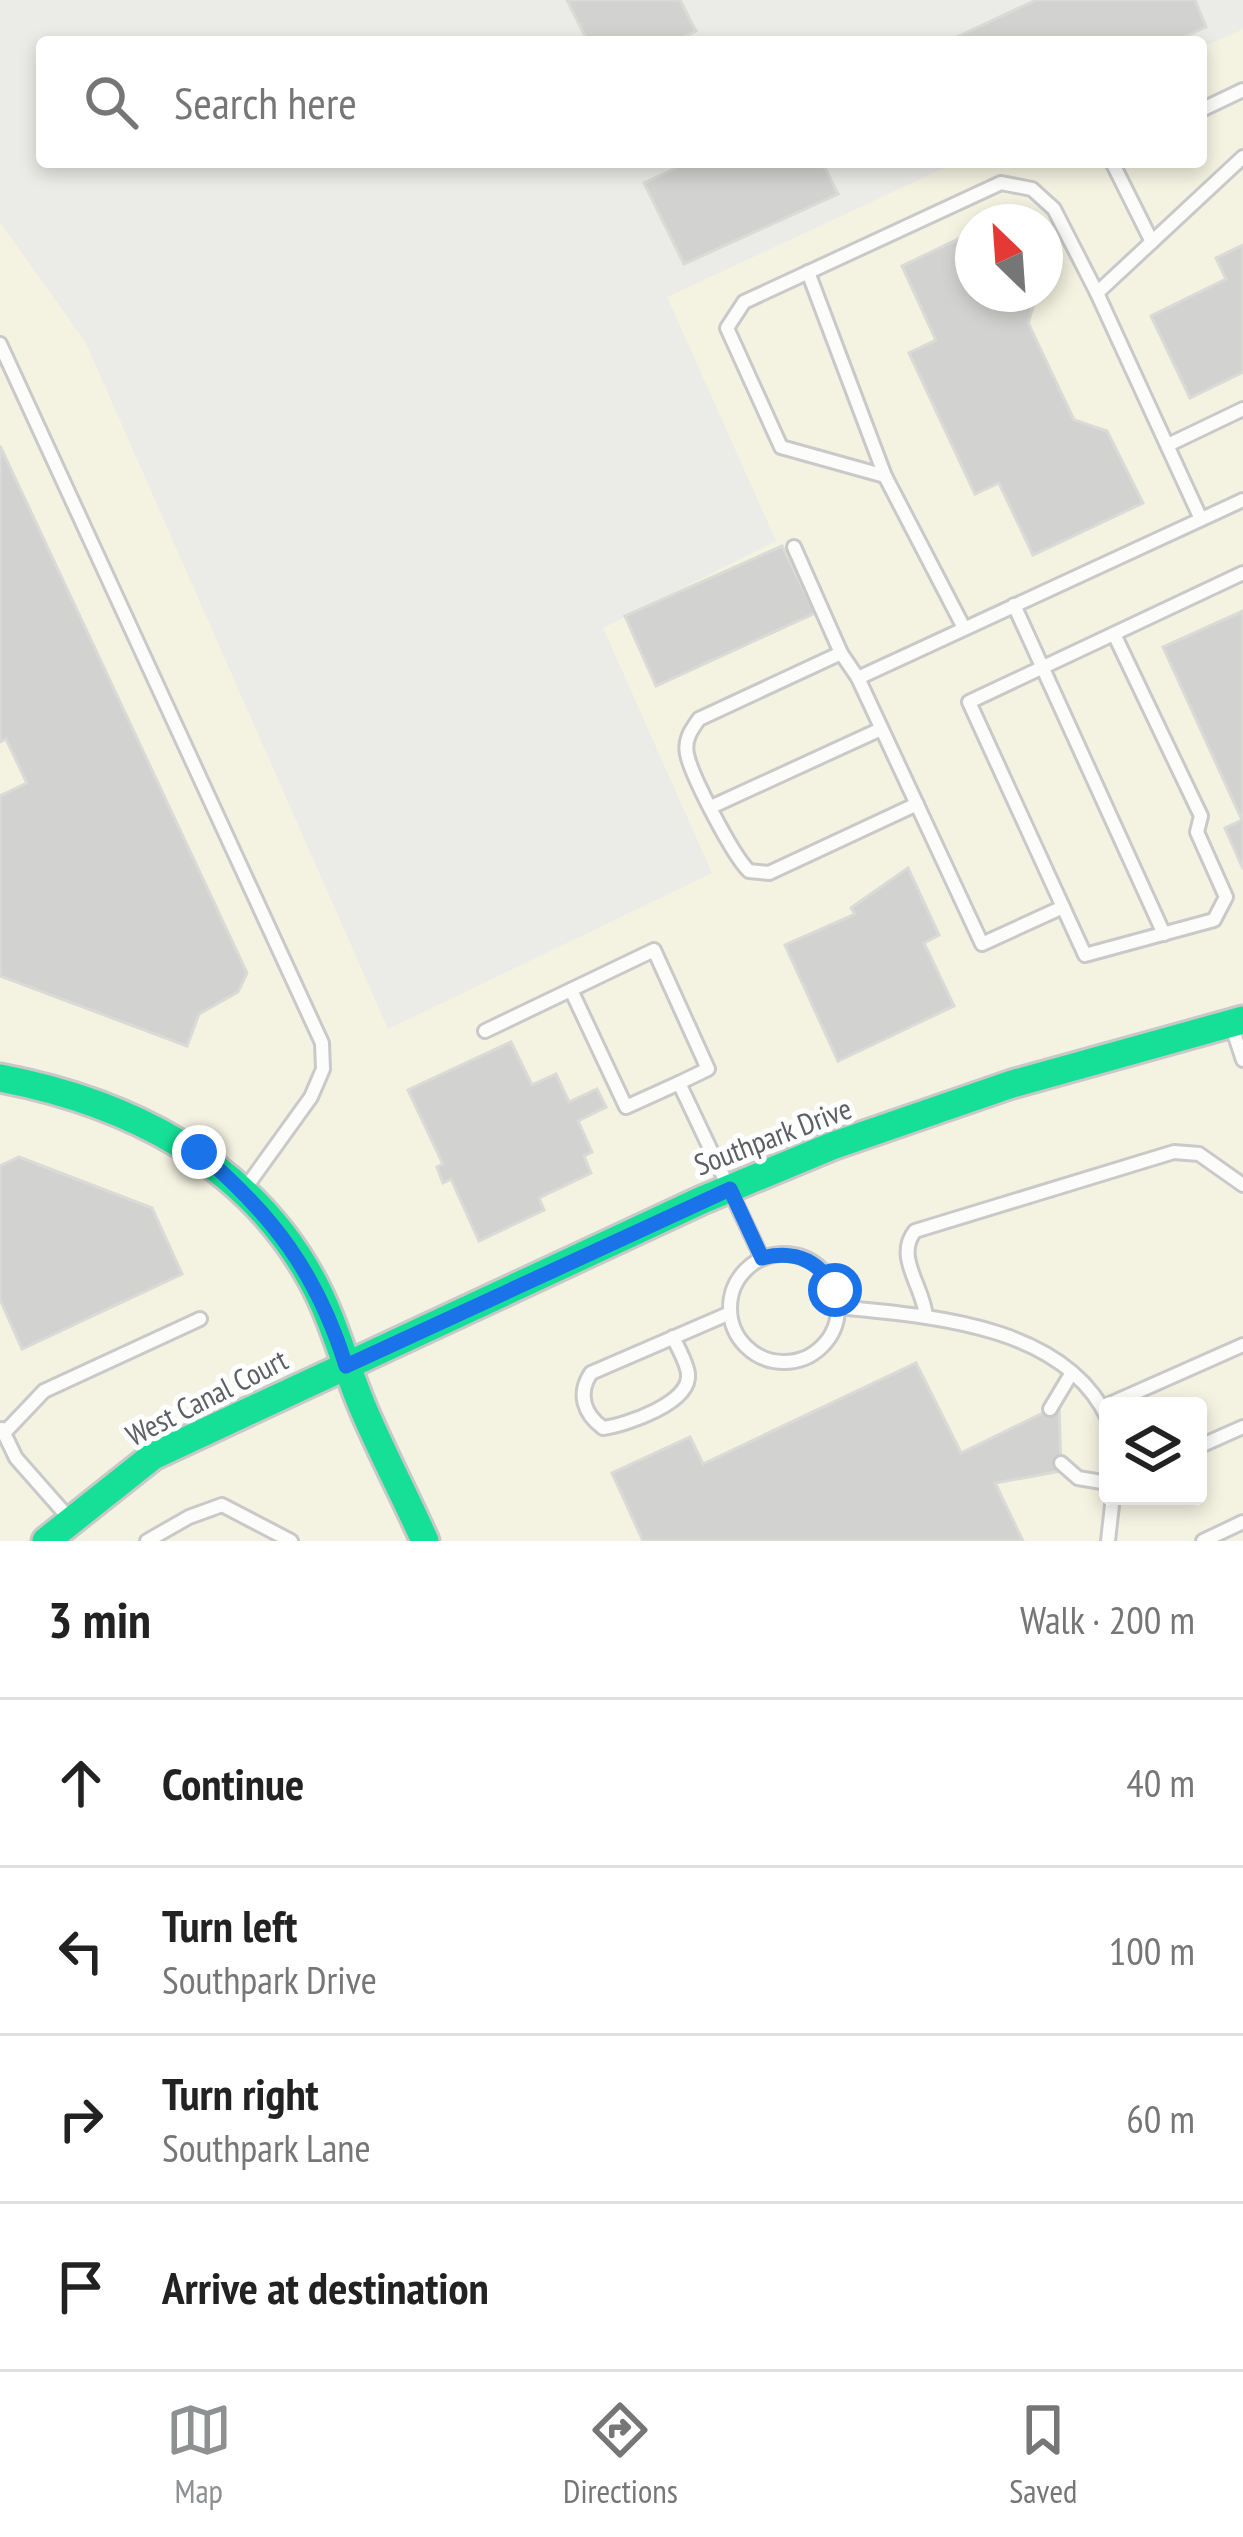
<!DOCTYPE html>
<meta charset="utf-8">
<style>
:root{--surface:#fff;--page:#f2f2f2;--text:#222;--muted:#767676;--line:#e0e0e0;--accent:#8e9092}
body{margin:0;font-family:"PT Sans Narrow",sans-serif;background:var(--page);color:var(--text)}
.controls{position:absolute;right:36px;bottom:36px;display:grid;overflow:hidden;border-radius:12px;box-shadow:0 6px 18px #0003}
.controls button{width:108px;height:108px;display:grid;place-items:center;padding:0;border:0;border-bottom:3px solid var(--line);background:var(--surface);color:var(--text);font:60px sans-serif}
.compass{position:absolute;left:955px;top:204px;width:108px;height:108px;border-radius:50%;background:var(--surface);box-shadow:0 6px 18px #0003;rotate:335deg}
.stop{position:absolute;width:36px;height:36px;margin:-27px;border:9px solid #1a73e8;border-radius:50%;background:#fff}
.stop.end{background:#1a73e8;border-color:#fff;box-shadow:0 3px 12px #0008}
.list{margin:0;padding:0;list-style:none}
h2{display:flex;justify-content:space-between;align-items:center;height:156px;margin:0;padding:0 48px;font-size:51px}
h2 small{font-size:39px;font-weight:400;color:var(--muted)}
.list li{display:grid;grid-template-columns:78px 1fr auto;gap:36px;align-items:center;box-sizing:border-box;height:168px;padding:0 48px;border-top:3px solid var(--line)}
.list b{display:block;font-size:45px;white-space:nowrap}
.list p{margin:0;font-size:39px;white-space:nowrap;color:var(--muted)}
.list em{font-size:39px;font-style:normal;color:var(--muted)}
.icon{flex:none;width:66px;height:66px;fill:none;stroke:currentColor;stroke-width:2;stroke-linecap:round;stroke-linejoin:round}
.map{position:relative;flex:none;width:1243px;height:1541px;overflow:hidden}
.search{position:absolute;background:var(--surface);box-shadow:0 6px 18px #0003;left:36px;right:36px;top:36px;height:132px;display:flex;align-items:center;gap:30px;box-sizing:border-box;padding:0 42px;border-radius:12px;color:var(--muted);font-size:45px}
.sheet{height:828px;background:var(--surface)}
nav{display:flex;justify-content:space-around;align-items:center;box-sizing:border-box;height:168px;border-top:3px solid var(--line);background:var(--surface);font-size:33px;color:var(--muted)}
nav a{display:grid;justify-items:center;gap:6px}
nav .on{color:var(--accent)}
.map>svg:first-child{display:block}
.commercial{fill:#f4f2e1;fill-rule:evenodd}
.building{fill:#d2d2d0;stroke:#dadad6;stroke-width:3}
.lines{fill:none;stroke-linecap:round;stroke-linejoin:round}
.lane-casing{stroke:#c9c9c9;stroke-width:18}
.fast-casing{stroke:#c7c8c7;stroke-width:33}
.lane{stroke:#fcfcfb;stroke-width:12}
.fast{stroke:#16e098;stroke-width:27}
.route{stroke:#1a73e8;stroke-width:15}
.labels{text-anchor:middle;stroke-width:10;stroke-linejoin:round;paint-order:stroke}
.street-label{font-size:30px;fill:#5c5f64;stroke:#fff}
</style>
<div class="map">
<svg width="1243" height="1541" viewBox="0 0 1243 1541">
<rect width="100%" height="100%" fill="#ebebe7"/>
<path class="commercial" d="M1243 29V1541H0V222L86 343 388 1029 712 873 603 628 776 541 667 297 957 162H1201V48ZM973 222H1045V294H973ZM1108 1406H1198V1496H1108Z"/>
<g class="building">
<path d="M567 0H680L696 31 674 42H588Z"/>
<path d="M1036 0H1195L1206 27 1173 42H946Z"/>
<path d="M689 162H822L838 194 684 264 644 183Z"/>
<path d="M973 232V294H1037L1028 323 1074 420 1107 431 1143 503 1033 555 999 483 975 494 909 353 936 340 902 266Z"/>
<path d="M1243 245V372L1190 398 1151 316 1226 279 1216 258Z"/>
<path d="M0 446 247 973 238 992 199 1014 187 1046 0 976V796L27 783 6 739 0 742Z"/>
<path d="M782 546 815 613 656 686 625 616Z"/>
<path d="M1243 611V869L1225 828 1242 820 1163 647Z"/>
<path d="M908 868 939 935 924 943 954 1006 838 1061 785 945 855 914 851 908Z"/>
<path d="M511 1042 532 1085 556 1074 569 1102 597 1089 606 1107 578 1121 592 1152 584 1156 591 1173 539 1198 544 1210 479 1241 451 1179 443 1183 437 1167 443 1164 408 1090Z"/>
<path d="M19 1157 152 1208 182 1274 22 1349 0 1299V1166Z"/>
<path d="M916 1363 961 1453 1059 1405 1061 1471 995 1483 1023 1541H643L612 1473 690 1437 703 1464Z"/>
</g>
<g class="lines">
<g class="lane-casing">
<g id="lane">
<path d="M1201 110 1243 90"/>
<path d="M1112 162 1152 242"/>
<path d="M808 272 885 476"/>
<path d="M0 344 322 1043 323 1069 311 1097 244 1190"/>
<path d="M1168 445 1243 409"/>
<path d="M1243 500 858 678 982 944 1063 907 969 702 1243 573"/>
<path d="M1201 519 1097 293 1243 157"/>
<path d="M794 547 841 653"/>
<path d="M1014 605 1164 934"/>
<path d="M964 628 885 476 781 447 727 328 744 302 1001 183 1032 189 1054 209 1097 293"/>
<path d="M858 678 841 653 699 719C691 730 684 740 687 754 691 775 733 856 749 871L769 873 917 804"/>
<path d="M711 807 881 729"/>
<path d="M1063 907 1085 955 1214 920 1226 897 1197 832 1201 816 1114 634"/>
<path d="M571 990 626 1107 679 1083"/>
<path d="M1232 1027 1243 1060"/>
<path d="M485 1031 654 950 708 1069 679 1083 762 1258"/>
<circle cx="784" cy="1308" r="54"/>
<path d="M838 1307C928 1316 1064 1324 1108 1419"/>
<path d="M926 1317C924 1287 894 1257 915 1231L1174 1152 1199 1154 1243 1185"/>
<path d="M673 1337C678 1348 687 1363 688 1374 691 1403 626 1425 603 1428 584 1414 577 1394 591 1373L730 1313"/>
<path d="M1103 1407 1243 1345"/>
<path d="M1050 1409 1071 1374"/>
<path d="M2 1429 16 1458 68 1517"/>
<path d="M4 1433 44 1391 200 1319"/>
<path d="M1198 1447 1243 1427"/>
<path d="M1061 1463 1078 1478 1108 1483"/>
<path d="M147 1541 189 1517 222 1505 291 1541"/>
<path d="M1108 1541 1113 1496"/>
<path d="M1203 1541 1243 1522"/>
</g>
</g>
<g class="fast-casing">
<g id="fast">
<path d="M0 1078C127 1102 248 1162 312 1280 334 1320 345 1366 363 1408 382 1453 405 1496 425 1541"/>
<path d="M46 1541 153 1456 702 1200 832 1146 1012 1084 1243 1020"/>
</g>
</g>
<use href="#lane" class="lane"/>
<use href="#fast" class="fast"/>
</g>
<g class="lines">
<path class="route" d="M199 1152C273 1215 317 1273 346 1366L730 1189 762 1258C795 1250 819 1260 835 1290"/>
</g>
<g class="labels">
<g class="street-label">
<text transform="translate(773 1137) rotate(-21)" y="10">Southpark Drive</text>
<text transform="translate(207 1398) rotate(-27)" y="10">West Canal Court</text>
</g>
</g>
</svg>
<div class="controls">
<button><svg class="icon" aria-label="layers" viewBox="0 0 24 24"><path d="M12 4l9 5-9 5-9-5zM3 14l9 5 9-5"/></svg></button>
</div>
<svg class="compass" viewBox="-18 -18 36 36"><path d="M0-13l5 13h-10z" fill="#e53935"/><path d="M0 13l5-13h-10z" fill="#767676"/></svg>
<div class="stop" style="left:835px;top:1290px"></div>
<div class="stop end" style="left:199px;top:1152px"></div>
<div class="search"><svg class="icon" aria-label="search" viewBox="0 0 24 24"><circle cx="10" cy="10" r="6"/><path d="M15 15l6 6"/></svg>Search here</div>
</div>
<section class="sheet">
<h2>3 min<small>Walk · 200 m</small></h2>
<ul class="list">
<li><svg class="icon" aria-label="ahead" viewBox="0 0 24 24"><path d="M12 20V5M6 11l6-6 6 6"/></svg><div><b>Continue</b></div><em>40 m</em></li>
<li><svg class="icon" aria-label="left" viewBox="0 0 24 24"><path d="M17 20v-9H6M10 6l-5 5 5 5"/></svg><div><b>Turn left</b><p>Southpark Drive</p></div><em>100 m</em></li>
<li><svg class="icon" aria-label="right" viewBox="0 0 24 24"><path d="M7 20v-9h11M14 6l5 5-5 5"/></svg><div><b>Turn right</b><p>Southpark Lane</p></div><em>60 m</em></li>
<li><svg class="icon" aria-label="arrive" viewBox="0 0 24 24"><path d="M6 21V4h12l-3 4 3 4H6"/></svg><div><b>Arrive at destination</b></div></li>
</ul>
</section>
<nav>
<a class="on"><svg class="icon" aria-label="map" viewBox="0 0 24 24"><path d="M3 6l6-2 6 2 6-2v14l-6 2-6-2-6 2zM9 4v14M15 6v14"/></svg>Map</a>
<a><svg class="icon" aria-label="directions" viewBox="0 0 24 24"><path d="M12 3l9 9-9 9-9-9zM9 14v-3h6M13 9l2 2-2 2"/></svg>Directions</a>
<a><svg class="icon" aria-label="saved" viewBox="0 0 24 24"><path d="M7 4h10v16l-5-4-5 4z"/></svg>Saved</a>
</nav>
